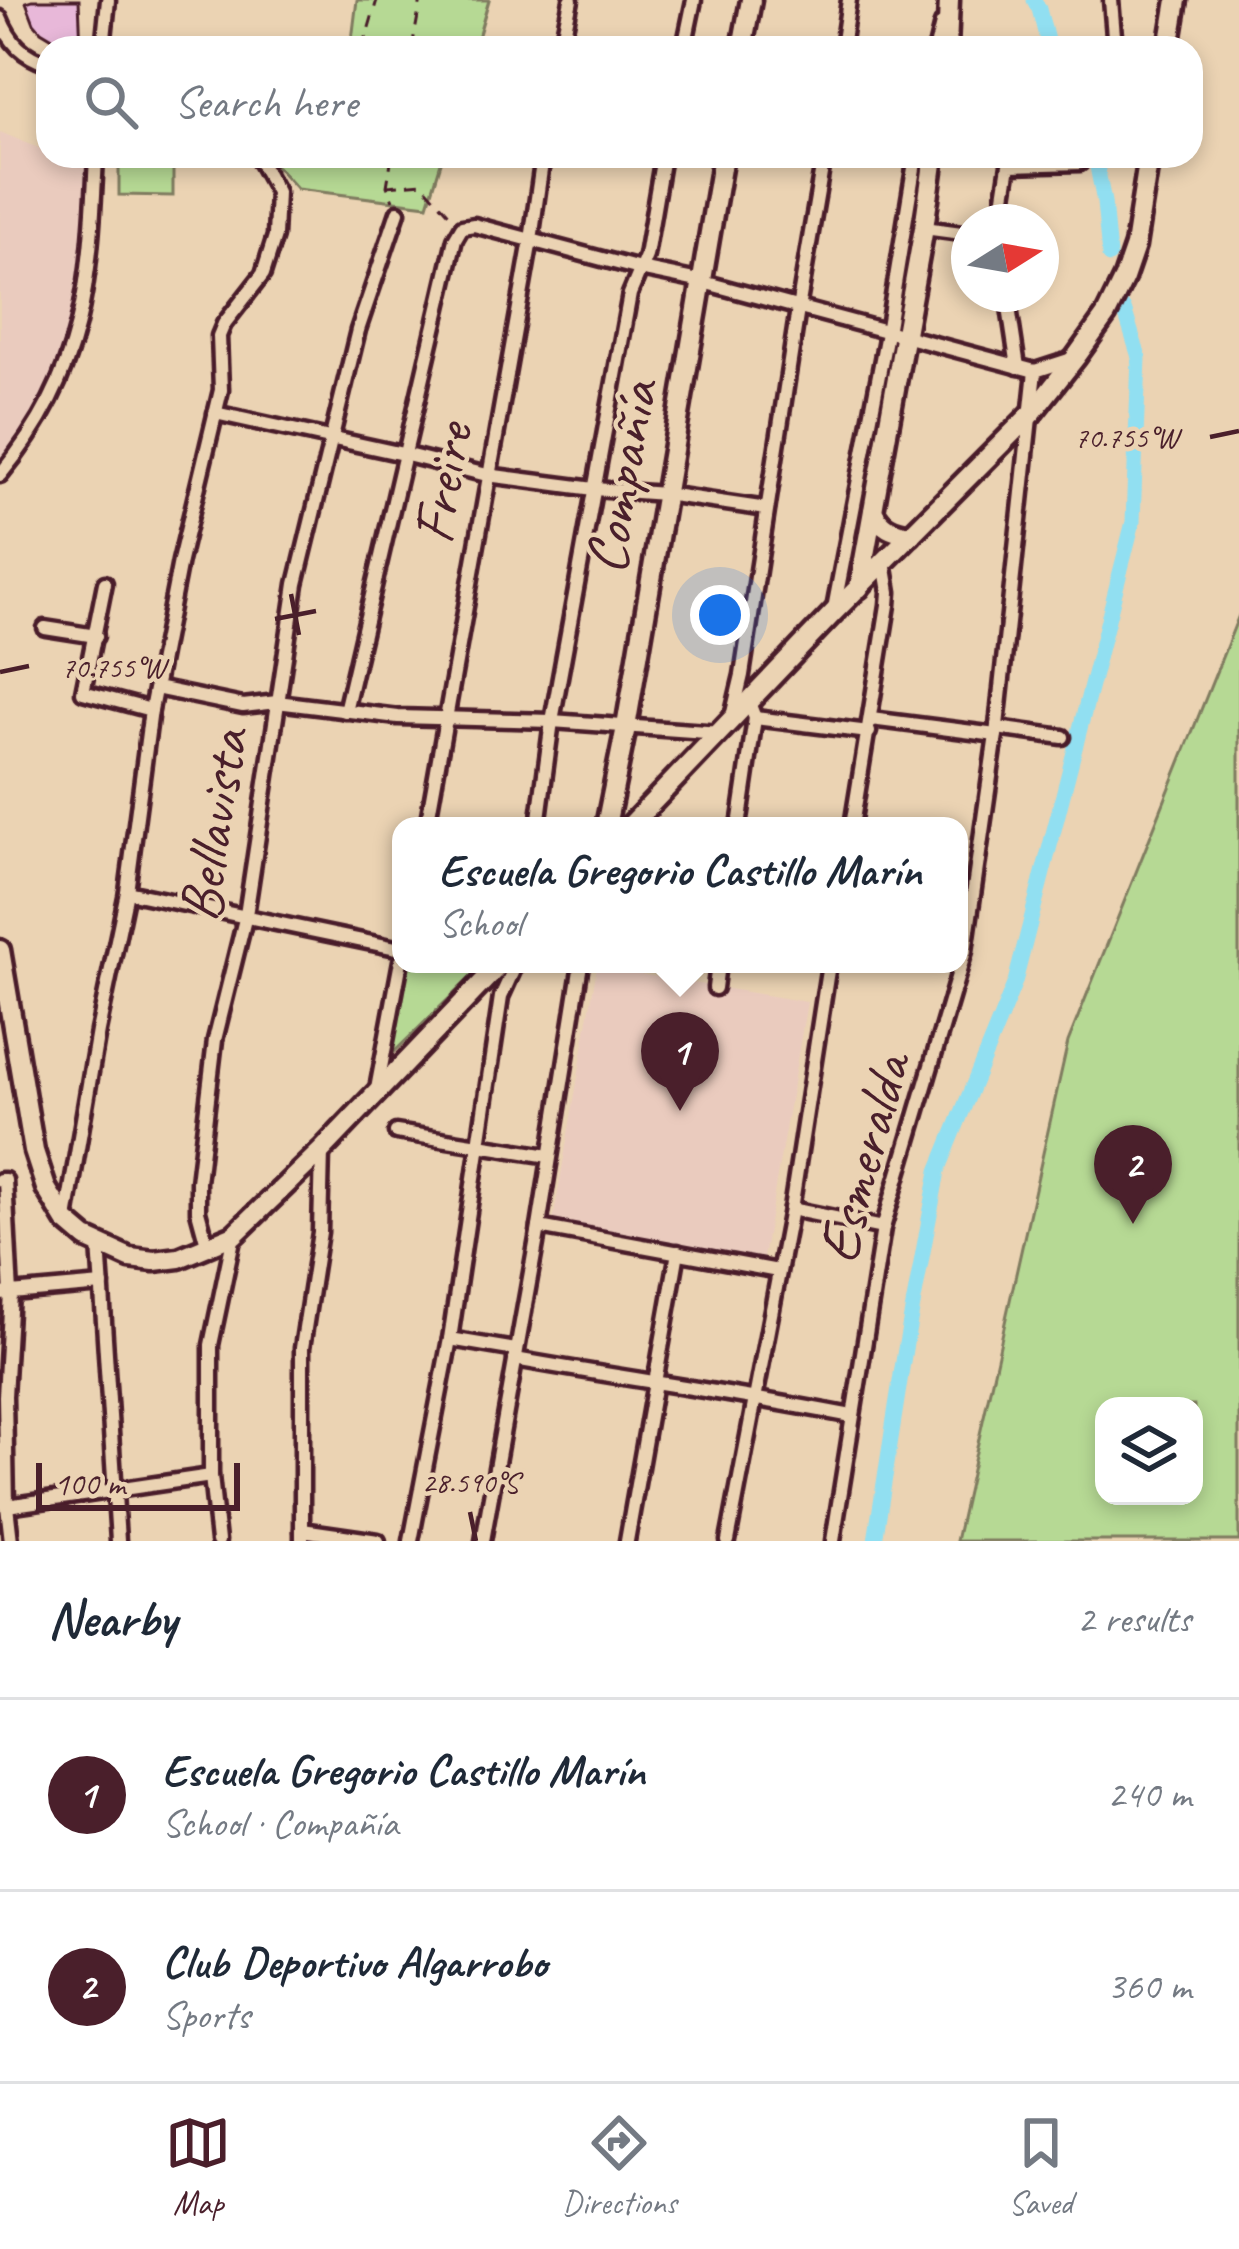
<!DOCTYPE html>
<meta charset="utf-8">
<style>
:root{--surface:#fff;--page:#f2f2f3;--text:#1f2937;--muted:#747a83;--line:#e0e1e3;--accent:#4a1f2b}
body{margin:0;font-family:Caveat,sans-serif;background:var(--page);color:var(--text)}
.controls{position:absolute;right:36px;bottom:36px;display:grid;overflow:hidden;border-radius:24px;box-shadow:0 6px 18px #0003}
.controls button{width:108px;height:108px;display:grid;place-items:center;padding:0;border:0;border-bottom:3px solid var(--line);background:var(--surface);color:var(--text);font:60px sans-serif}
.compass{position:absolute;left:951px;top:204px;width:108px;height:108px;border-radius:50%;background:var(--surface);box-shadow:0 6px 18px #0003;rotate:79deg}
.scale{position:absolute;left:36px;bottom:30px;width:204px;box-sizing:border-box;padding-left:12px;border:6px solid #4a1f2b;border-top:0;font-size:33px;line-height:42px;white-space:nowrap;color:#4a1f2b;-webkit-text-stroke:9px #ebd3b3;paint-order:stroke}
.you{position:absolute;left:720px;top:615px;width:42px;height:42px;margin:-30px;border:9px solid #fff;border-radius:50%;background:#1a73e8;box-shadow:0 0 0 18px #1a73e833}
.badge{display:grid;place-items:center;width:78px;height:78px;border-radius:50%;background:var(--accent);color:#fff;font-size:39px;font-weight:700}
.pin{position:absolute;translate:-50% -99px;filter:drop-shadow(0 3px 6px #0008)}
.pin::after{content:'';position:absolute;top:63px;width:42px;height:36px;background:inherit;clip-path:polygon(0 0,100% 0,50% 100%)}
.popup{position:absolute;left:392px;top:817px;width:576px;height:156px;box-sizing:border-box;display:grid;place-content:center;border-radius:24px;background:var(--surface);filter:drop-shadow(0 3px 9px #0005);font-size:39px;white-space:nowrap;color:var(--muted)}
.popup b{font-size:45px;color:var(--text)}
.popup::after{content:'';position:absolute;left:50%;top:100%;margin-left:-24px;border:24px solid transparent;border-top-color:var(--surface)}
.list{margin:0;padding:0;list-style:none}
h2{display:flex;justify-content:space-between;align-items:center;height:156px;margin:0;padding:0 48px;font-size:51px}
h2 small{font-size:39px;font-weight:400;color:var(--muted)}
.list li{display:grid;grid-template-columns:78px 1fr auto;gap:36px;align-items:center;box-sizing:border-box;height:192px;padding:0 48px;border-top:3px solid var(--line)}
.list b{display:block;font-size:45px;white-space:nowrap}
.list p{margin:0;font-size:39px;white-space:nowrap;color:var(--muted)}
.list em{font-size:39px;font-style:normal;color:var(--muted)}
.icon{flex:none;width:66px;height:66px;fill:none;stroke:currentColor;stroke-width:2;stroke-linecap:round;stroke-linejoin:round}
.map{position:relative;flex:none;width:1239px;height:1541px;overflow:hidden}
.search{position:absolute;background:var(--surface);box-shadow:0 6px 18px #0003;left:36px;right:36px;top:36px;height:132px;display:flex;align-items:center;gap:30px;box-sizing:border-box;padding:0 42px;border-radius:36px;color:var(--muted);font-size:45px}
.sheet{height:540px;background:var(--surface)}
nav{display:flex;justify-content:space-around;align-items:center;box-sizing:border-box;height:168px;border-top:3px solid var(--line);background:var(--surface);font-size:33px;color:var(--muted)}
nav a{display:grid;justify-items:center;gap:6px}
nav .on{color:var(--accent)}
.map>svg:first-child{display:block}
.built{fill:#eacbbe}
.green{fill:#b6d994;stroke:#807c60;stroke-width:3;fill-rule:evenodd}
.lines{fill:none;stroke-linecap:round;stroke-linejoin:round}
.canal{stroke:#91dff1;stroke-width:15}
.building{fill:#e8b8d9;stroke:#4a1f2b;stroke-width:3}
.street-casing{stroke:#4a1f2b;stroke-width:21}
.secondary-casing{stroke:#4a1f2b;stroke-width:27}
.path{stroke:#4a1f2b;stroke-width:3;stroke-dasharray:12 9;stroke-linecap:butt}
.street{stroke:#ebd3b3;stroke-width:12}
.secondary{stroke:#ebd3b3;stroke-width:18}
.ticks{fill:none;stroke:#4a1f2b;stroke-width:4.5}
.labels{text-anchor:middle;stroke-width:9;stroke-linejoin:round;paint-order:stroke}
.street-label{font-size:60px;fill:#4a1f2b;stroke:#ebd3b3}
.ticks-label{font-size:30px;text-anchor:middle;fill:#4a1f2b;stroke:#ebd3b3;stroke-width:9;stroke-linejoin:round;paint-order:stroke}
</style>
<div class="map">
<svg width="1239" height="1541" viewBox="0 0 1239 1541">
<rect width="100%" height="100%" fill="#ebd3b3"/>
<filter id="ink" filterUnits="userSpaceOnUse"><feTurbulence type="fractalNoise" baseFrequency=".00833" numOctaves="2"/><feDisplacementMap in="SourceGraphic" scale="24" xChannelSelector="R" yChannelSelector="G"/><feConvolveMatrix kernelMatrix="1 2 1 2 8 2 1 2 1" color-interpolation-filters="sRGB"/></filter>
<g filter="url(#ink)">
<g class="built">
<path d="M0 132 48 152V156H56L88 169 71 344 41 416 0 467Z"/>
<path d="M597 967 807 1002 763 1258 553 1221Z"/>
</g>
<g class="green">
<path d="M357 0H489L475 48H351Z"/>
<path d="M119 156H173V196L119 195Z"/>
<path d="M267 156H443L428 205 297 189Z"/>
<path d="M1239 615V1541H956L1068 1042ZM1104 1406H1194V1496H1104Z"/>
<path d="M407 964H466L481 967 388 1058Z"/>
</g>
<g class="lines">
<g class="canal">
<path d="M1034 0 1039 9 1049 48"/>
<path d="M1095 156 1104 202 1109 256"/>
<path d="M875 1541 905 1349 938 1171 1015 982 1133 522 1139 357 1124 309"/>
</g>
</g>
<path class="building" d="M32 0H79L81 48 61 43 41 31 34 23 26 2Z"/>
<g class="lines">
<g class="street-casing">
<g id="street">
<path d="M1111 0 1115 48"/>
<path d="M0 18C10 43 23 56 48 64"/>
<path d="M103 48 108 0"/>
<path d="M561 48 571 0"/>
<path d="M684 48 694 0"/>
<path d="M842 48 849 0"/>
<path d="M936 48 942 24"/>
<path d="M1000 222 1009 165 1080 163"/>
<path d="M924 228 969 234"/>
<path d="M1007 294 1018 367"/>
<path d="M215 413 403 454 487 475 594 489 665 494 767 509"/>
<path d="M0 475C85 372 90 284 96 156"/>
<path d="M105 583 83 692 151 710"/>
<path d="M834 609 887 333 916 156"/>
<path d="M45 628 96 636"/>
<path d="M156 688 243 706 277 702 398 717 552 721 720 733"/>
<path d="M345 711 455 239 462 227 474 225 640 269 703 282 1035 371 1069 360"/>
<path d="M732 717 742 675 798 309 824 156"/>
<path d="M755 718 869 732"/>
<path d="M871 719 996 735"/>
<path d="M997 728 1063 737"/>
<path d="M427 826 531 240 543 156"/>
<path d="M538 826 552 721 630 294 646 256 663 156"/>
<path d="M739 826 755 718 748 700"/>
<path d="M852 826 888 605 889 592 884 562"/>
<path d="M127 892 401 949"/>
<path d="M715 988 718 964"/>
<path d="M377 1089 401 961"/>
<path d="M396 1132 549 1156"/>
<path d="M0 1180H5L11 1294 5 1396 7 1506 11 1541"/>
<path d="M791 1209 883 1228"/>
<path d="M66 1219 98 1031 127 892 151 710 180 561 221 390 219 336 224 324 263 274 275 236 277 192 257 156"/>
<path d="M539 1227 778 1271"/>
<path d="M99 1244 118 1541"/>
<path d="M208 1248 198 1211V1182L215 1040 246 915 296 584 358 330 398 212"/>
<path d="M0 1294 102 1285"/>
<path d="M450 1339 516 1350"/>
<path d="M515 1359C627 1379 740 1394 852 1416"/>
<path d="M7 1506 211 1476"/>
<path d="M302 1530 378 1541"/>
<path d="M218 1541 211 1476V1345L234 1235"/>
<path d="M302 1541V1348L320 1232 322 1151"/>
<path d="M411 1541 450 1339 501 997 516 964"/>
<path d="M483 1541 539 1227 581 964"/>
<path d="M627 1541 678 1252"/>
<path d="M728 1541 791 1209 829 964"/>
<path d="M833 1541 883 1228 965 951 996 735 1035 371"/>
</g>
</g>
<g class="secondary-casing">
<g id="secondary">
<path d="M742 48 751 0"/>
<path d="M947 48 949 0"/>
<path d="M1169 48 1177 0"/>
<path d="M873 511C882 528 892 532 911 535"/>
<path d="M859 588 924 228 934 156"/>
<path d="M606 826 626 727 723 156"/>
<path d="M630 826 833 613 1032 413 1076 357 1106 315 1124 278 1135 246 1149 156"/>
<path d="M0 950 34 1151 46 1188 66 1221 86 1238 130 1258 154 1261 179 1258 234 1235 322 1150 500 964"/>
</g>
</g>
<g class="path">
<path d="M363 48 377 0"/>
<path d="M412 48 421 0"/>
<path d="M392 156 387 186 393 200"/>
<path d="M387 186 422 183 453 218"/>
</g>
<use href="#street" class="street"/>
<use href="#secondary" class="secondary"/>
</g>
</g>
<path class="ticks" d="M1210 437 1239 431M291 594 299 635M275 619 316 611M0 672 29 666M470 1512 476 1541"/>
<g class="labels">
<g class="street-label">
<text transform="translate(620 477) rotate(-80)" y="21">Compañía</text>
<text transform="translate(441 483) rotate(-80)" y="21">Freire</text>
<text transform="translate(212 825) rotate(-81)" y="21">Bellavista</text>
<text transform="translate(862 1158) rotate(-75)" y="21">Esmeralda</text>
</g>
</g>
<g class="ticks-label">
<text x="1126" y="447">70.755°W</text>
<text x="113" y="677">70.755°W</text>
<text x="470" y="1492">28.590°S</text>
</g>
</svg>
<div class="controls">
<button><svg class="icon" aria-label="layers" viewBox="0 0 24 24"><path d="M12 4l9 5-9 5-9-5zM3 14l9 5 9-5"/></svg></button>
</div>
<svg class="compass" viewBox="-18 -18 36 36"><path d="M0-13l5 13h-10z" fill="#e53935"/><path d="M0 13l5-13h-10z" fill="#747a83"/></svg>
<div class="scale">100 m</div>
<div class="you"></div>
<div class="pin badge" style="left:680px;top:1111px">1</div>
<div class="popup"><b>Escuela Gregorio Castillo Marín</b>School</div>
<div class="pin badge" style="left:1133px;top:1224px">2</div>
<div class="search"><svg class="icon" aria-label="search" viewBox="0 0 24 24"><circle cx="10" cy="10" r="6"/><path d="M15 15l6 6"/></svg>Search here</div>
</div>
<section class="sheet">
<h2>Nearby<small>2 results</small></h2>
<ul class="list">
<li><span class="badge">1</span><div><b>Escuela Gregorio Castillo Marín</b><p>School · Compañía</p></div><em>240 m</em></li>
<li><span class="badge">2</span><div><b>Club Deportivo Algarrobo</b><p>Sports</p></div><em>360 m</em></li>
</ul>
</section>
<nav>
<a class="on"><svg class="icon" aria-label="map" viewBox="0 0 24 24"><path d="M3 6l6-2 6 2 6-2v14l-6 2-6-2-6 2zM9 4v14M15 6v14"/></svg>Map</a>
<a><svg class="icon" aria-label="directions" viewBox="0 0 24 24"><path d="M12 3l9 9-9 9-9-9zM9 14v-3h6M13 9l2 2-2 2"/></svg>Directions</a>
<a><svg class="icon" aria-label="saved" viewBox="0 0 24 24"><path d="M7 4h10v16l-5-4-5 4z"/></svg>Saved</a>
</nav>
